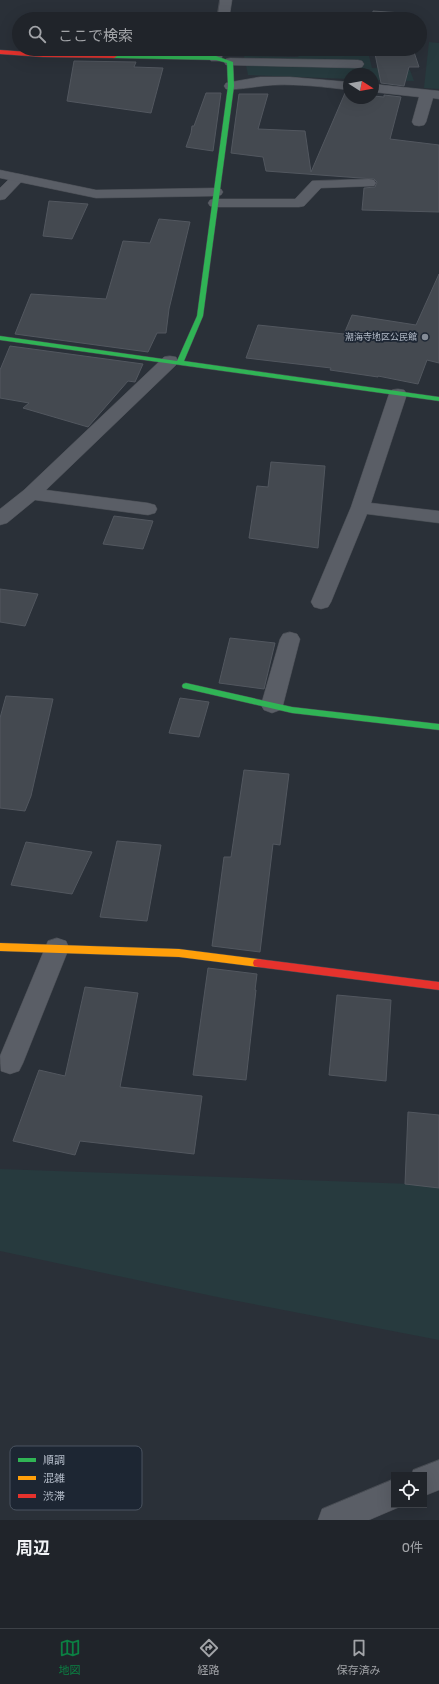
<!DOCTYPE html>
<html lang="ja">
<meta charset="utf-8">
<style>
:root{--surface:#20242a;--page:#282c32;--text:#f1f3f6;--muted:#a2a4a8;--line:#3d4147;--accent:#0b8043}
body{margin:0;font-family:Rubik,"Noto Sans JP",sans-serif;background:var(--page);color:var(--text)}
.controls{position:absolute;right:12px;bottom:12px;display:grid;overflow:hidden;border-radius:0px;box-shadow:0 4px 16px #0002}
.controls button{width:36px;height:36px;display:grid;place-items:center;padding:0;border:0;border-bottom:1px solid var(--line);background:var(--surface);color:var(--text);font:20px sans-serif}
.compass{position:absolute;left:343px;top:68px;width:36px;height:36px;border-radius:50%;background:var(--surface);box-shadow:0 4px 16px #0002;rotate:101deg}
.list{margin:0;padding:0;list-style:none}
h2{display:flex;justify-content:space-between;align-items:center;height:52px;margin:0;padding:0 16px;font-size:17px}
h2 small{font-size:13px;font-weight:400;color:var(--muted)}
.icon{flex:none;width:22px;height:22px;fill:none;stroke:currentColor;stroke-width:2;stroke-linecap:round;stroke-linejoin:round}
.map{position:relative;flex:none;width:439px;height:1520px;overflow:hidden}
.search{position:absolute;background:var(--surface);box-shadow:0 4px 16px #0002;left:12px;right:12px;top:12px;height:44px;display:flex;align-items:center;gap:10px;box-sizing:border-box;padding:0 14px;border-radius:22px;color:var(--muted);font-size:15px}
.sheet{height:108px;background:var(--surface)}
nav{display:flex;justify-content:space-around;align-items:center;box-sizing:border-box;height:56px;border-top:1px solid var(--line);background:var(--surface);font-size:11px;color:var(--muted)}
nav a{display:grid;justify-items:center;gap:2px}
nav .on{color:var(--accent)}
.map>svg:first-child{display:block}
.green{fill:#273a3e}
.building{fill:#444950;stroke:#52575f}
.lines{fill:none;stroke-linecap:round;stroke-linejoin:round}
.lane-casing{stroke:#484c53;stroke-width:1}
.street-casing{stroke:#484c53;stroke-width:1}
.fast-casing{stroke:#484c53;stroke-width:1}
.slow-casing{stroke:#484c53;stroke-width:1}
.jam-casing{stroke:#484c53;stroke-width:1}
.lane{fill:#5a5e66;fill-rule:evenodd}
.street{fill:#5a5e66;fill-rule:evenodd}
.fast{fill:#30b455;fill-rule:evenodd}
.slow{fill:#ff9f0a;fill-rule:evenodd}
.jam{fill:#e5322d;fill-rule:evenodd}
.poi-dot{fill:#848b96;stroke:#1d2633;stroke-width:1.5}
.labels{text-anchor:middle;stroke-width:3.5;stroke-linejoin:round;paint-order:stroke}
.far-poi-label{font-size:9px;fill:#b4bcc9;stroke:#1d2633;text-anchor:end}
.key{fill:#1d2633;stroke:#4a5360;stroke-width:1}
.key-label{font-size:11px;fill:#b4bcc9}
</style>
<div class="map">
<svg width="439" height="1520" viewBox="0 0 439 1520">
<rect width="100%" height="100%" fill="#2a3038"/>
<g class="green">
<path d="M429 42 439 43V89L424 88Z"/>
<path d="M314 49H399V53L369 56 372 68 410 70 414 81 373 80V74H349V79L248 75 244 56 297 57Z"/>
<path d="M0 1169 439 1185V1340L222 1298 0 1251Z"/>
</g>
<g class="building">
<path d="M373 11 402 13 404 19H372Z"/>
<path d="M82 16 152 18 82 19Z"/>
<path d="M76 49H141L140 51Z"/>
<path d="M264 49H294L295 54 264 55Z"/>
<path d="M374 49H413L419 67H409L404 86 381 83Z"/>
<path d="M74 61 136 62 134 67 163 68 151 113 67 101Z"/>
<path d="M206 93H221L213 151 186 147 191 133 192 126H194Z"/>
<path d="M345 93 349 94V98H373V96L384 97V95L401 97 390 139 439 145V212L362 210 364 188 375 187 377 182 374 179 266 171 263 157 231 153 239 94H268L258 129 305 131 311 172Z"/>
<path d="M49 201 88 204 72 239 43 236Z"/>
<path d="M159 219 190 222 169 309 166 333H157L148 352 15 334 31 294 106 299 123 241 150 243Z"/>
<path d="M439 274V363L427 360 418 384 378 376V377L330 370 331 368 246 358 258 325 344 334 352 315 416 325Z"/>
<path d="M10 346 143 364 135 382 128 381 88 427 23 408 29 403 0 398V370Z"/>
<path d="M271 462 325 466 318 548 249 538 257 486 268 487Z"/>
<path d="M114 516 153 521 143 549 103 544Z"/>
<path d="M0 589 38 594 25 626 0 622Z"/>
<path d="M230 638 275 643 264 689 219 683Z"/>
<path d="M6 696 53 699 31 796 25 811 0 808V718Z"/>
<path d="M180 698 209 702 199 737 169 733Z"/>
<path d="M244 770 289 774 280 845 273 844 260 952 212 946 224 857H231Z"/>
<path d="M117 841 161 845 147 921 100 917Z"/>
<path d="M26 842 92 852 72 894 11 885Z"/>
<path d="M208 968 257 974 255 990H256L246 1080 193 1075Z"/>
<path d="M85 987 138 993 120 1087 202 1096 194 1154 80 1141 75 1155 13 1141 39 1070 65 1076Z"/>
<path d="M337 995 391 1000 386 1081 329 1075Z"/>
<path d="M408 1112 439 1115V1188L405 1184Z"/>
</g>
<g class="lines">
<g class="lane-casing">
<g id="lane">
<path d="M230 58 358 60 362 61 364 64 362 67 358 68 226 65 224 62 226 59Z"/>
<path d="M18 174 23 175 25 178 5 199 0 200V188L13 175Z"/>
<path d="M439 1460V1490L424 1496V1475H412L413 1470Z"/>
<path d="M394 1479V1505H404L369 1520H318L322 1509Z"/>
</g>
</g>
<g class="street-casing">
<g id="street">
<path d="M220 0H232L229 19H217Z"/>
<path d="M212 49H224L221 61H211L209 58Z"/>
<path d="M260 77H290L349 82V90C324 87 300 84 275 85 263 85 235 91 226 89L224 86 226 83 231 82Z"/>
<path d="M373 84 439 91V99L433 98 426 122 424 125 419 126 414 125 412 122 419 97 373 92Z"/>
<path d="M0 170 96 190 216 188 221 189 223 192 221 195 216 196 96 198 0 178Z"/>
<path d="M369 179 374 180 376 183 374 186 321 188 304 206 299 207H215L210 206 208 203 210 200 215 199H295L312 181Z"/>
<path d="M170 356 176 357 178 361 176 365 46 490 148 503 155 505 157 509 155 513 148 515 35 500 7 523 0 525V509L24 490 164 357Z"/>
<path d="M398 389 404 390 407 394 371 503 439 511V523L367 514 331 602 328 607 321 609 314 607 311 602 351 507 389 394 392 390Z"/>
<path d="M290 632 297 634 300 639 283 705 280 710 272 713 264 710 261 705 280 639 283 634Z"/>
<path d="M57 938 66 941 69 948 23 1063 19 1071 10 1074 1 1071 0 1056 45 948 48 941Z"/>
</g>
</g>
<g class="fast-casing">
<g id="fast">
<path d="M112 55 216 56 233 62 234 86 203 316 184 361 439 397V401L0 340V336L177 361 197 316 228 86 227 63 216 60 114 58 111 56Z"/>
<path d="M186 683 292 707 439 724V730L292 713 183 688 182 686 183 684Z"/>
</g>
</g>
<g class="slow-casing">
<path id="slow" d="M0 943 179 949 258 959 262 960 263 963 262 966 258 967 179 957 0 951Z"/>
</g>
<g class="jam-casing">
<g id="jam">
<path d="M0 50 43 53 114 54 117 56 114 58 43 57 0 54Z"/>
<path d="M258 959 439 982V990L258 967 254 966 253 963 254 960Z"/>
</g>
</g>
<use href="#lane" class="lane"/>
<use href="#street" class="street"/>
<use href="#fast" class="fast"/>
<use href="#slow" class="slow"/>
<use href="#jam" class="jam"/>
</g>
<circle class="poi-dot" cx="425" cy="337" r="4"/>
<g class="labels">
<g class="far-poi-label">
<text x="417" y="340">潮海寺地区公民館</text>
</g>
</g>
<rect x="10" y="1446" width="132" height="64" rx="6" class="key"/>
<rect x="18" y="1458" width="18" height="4" fill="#30b455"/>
<rect x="18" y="1476" width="18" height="4" fill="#ff9f0a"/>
<rect x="18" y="1494" width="18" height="4" fill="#e5322d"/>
<g class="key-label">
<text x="43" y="1464">順調</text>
<text x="43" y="1482">混雑</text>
<text x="43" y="1500">渋滞</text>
</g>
</svg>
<div class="controls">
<button><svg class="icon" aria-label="locate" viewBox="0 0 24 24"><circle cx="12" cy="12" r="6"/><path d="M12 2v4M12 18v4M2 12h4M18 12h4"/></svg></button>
</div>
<svg class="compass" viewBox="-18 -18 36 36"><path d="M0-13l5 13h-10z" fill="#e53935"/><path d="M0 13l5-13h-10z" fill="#a2a4a8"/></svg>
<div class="search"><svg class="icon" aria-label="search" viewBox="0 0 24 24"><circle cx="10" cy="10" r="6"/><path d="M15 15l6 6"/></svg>ここで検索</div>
</div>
<section class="sheet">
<h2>周辺<small>0件</small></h2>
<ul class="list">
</ul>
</section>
<nav>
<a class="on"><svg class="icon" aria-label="map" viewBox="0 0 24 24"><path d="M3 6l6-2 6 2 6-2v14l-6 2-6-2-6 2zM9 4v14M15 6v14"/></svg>地図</a>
<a><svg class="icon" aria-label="directions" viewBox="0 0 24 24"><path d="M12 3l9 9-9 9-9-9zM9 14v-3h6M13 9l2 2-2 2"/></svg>経路</a>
<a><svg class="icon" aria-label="saved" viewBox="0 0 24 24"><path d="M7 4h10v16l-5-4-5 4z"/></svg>保存済み</a>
</nav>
